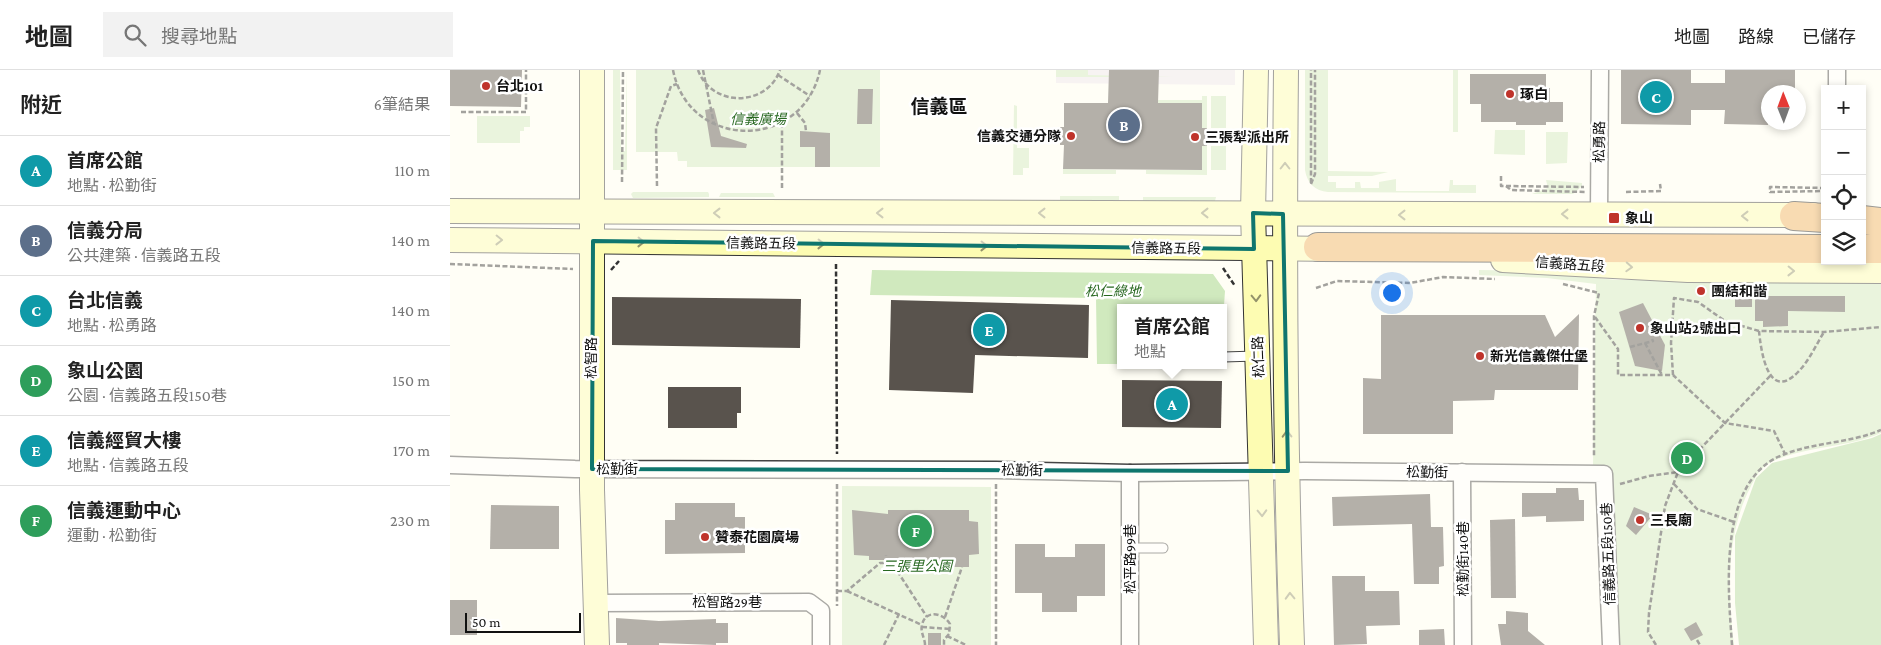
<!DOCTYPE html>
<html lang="zh-TW">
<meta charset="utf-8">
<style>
:root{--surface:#fff;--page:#f2f2f2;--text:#222;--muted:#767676;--line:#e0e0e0;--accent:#111827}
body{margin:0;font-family:"Crimson Pro","Noto Sans TC",serif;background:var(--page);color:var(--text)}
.controls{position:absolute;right:15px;top:15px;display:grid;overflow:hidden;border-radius:0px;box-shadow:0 2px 8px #0003}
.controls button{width:45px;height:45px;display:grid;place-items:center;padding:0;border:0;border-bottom:1px solid var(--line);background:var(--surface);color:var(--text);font:25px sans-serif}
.compass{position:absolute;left:1311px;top:15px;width:45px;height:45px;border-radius:50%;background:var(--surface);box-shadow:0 2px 8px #0003;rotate:359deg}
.scale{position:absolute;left:15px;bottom:12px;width:116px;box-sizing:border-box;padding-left:5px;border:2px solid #111;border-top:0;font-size:14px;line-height:18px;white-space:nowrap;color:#111;-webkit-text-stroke:4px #fff;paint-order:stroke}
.you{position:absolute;left:941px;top:222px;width:18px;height:18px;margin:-12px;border:4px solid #fff;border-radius:50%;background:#1a73e8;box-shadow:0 0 0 8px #1a73e833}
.badge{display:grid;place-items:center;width:32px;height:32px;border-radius:50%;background:var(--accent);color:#fff;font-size:16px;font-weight:700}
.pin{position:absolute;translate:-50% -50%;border:2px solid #fff;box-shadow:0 1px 5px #0006}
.popup{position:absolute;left:667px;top:234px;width:110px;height:65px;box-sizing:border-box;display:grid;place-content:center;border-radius:0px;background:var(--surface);filter:drop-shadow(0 1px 4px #0005);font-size:16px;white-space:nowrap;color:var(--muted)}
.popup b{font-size:19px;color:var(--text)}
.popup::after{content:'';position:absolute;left:50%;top:100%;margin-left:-10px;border:10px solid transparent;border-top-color:var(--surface)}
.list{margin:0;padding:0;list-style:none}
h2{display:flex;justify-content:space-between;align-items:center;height:65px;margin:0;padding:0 20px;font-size:21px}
h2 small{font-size:16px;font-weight:400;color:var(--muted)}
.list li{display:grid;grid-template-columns:32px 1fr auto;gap:15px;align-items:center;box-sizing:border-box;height:70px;padding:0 20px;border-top:1px solid var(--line)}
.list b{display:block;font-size:19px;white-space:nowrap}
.list p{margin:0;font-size:16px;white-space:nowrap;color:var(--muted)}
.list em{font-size:16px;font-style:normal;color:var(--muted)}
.icon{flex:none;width:28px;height:28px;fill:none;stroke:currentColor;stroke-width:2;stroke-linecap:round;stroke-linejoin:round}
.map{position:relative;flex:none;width:1431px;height:575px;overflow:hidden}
header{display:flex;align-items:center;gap:30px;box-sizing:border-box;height:70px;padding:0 25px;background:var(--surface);border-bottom:1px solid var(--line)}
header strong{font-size:24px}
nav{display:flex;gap:28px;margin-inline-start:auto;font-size:18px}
.search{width:350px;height:45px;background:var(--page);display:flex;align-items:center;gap:12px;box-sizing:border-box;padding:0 18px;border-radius:0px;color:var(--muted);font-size:19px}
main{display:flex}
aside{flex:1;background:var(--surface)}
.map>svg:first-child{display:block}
.industrial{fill:#eee6ee}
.green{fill:#d0e9be}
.forest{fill:#b2da9e}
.building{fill:#59534d}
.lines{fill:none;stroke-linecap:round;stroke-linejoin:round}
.lane-casing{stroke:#444;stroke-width:11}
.street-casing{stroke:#444;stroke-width:19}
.secondary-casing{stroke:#333;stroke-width:26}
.highway-casing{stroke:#222;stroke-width:30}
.path{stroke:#333;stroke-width:2.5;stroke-dasharray:5 2.5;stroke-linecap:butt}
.lane{stroke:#fff;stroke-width:9}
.street{stroke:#fff;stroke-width:16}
.secondary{stroke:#fdfcb2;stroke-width:24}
.highway{stroke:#f0b261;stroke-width:28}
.oneway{stroke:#93926a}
.marked{fill:none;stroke:#0f766e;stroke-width:4;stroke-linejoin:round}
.poi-dot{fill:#bf332b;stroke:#fff;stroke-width:2}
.labels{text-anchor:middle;stroke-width:5;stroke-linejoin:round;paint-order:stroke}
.poi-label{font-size:14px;font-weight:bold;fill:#111;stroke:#fff;text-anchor:start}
.park-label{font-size:14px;font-style:italic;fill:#286821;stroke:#fff}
.street-label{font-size:14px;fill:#111;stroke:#fff}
.district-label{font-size:19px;font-weight:bold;fill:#111;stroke:#fff}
</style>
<header>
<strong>地圖</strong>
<div class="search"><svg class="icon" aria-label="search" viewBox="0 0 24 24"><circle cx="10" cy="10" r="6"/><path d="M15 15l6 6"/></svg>搜尋地點</div>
<nav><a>地圖</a><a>路線</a><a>已儲存</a></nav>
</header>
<main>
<aside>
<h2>附近<small>6筆結果</small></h2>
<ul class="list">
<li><span class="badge" style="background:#0f9aa8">A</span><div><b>首席公館</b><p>地點 · 松勤街</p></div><em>110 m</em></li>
<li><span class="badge" style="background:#5c6f8a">B</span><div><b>信義分局</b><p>公共建築 · 信義路五段</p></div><em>140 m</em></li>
<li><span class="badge" style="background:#0f9aa8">C</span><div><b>台北信義</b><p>地點 · 松勇路</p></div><em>140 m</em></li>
<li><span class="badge" style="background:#2e9e5b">D</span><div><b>象山公園</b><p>公園 · 信義路五段150巷</p></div><em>150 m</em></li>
<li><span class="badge" style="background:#0f9aa8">E</span><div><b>信義經貿大樓</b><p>地點 · 信義路五段</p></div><em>170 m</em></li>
<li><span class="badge" style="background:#2e9e5b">F</span><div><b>信義運動中心</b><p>運動 · 松勤街</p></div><em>230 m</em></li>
</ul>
</aside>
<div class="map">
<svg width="1431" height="575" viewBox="0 0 1431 575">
<rect width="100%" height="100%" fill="#fffef5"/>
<path class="industrial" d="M606 0H785V15L606 13Z"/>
<g class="green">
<path d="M163 0H170L171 82 175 81 177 0V100H163Z"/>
<path d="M186 0H430V97H237V91H228L227 82H186Z"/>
<path d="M606 0H638V5L724 7H606Z"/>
<path d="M855 0H878V101L938 102 922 106H878V112H886V118H905V112H910L911 118H929V112L946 109V121H999L1000 110H1003V115H1026V123L878 122C865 121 857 113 855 100Z"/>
<rect x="1003" y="0" width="5" height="62"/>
<path d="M752 26H757V58H752V34L708 33V30H752Z"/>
<rect x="761" y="26" width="15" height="32"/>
<path d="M564 35 567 36V78H579V98H573V105H563Z"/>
<path d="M27 46H80V57H74V61H70V73H27Z"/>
<path d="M1045 60H1075V85L1044 84Z"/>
<path d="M1096 62H1118L1117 93 1096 94Z"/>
<path d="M752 76H757V105L696 104V100H752Z"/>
<rect x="761" y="76" width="15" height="24"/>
<path d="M613 99 666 100V104H613Z"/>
<path d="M1096 110 1132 113V116L1123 124H1082L1098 118Z"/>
<path d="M183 122H258L259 124V127L183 128 181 124Z"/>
<path d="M271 123H323L325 127H269Z"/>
<rect x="610" y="126" width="59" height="4"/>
<path d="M693 127H766L765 131H693Z"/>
<path d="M422 200 763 204 775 221 773 250V238H671V294H647L646 228 420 225Z"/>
<path d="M1029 200 1085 201 1166 210 1431 211V363C1397 378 1355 376 1321 392 1310 397 1305 408 1300 418 1276 465 1277 524 1284 575H1165L1158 395H1143L1146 214 1097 208 1029 205Z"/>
<path d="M392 416 541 417V575H392Z"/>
</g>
<path class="forest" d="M1431 364V575H1289L1285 533V466L1306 408 1322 393 1422 368Z"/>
<g class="building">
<path d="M0 0H72L71 37 0 36Z"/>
<path d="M659 0H709L708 33H752V58H757V76H752V100L613 99 614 75H610V57H614V33H658Z"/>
<path d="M1171 0H1241V13H1275V0H1345V22H1318V55L1274 54 1275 40H1241V55L1171 54Z"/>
<path d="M1020 4H1096V18H1100V32H1113V52H1096V55H1066V52H1031V34H1020Z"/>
<path d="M408 19H423L422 54H407Z"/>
<path d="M264 38 271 66 297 74 296 78 261 77 255 40Z"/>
<path d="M350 61 380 63V97H365V77H350Z"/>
<path d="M1285 223 1302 224V237H1285Z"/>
<path d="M1305 226H1395V242L1338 241V256L1313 257V251H1305Z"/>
<path d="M162 227 351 229 350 278 162 275Z"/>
<path d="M441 230 639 235 638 288 525 285 523 323 439 320Z"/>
<path d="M1193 233 1215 275 1212 301 1185 296 1169 242Z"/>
<path d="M1129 244 1128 320H1045L1044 330 1003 331V364H913V308L931 309V245H1095L1105 267Z"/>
<path d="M672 310 772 311 771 358 672 357Z"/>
<path d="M218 317H291V343H287V358H218Z"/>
<path d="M1106 418H1128L1129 430H1134V451L1096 452V446L1072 447V423H1106Z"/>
<path d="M980 424 981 457H993L994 496 989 497V514H964L962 454 883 456 882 427Z"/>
<path d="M225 433H285V447H295V483L215 484V450H225Z"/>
<path d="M41 435 109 436V479H40Z"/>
<path d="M1184 437 1203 445 1186 465 1176 456Z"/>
<path d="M402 440 438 444V440H519V451L528 452 529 484 519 485V497H438V490H419V486L404 485Z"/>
<path d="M1065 449 1066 528H1041L1040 450Z"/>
<path d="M565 474H595V487H625V474H655V526H627V542H592V523H565Z"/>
<path d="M882 506H915V521H949L950 555 916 556 917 574 884 575Z"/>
<rect x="0" y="530" width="27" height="35"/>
<path d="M1056 541 1078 543V561L1095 575H1051L1048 554H1056Z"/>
<path d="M166 548 209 551 266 549V553H278V573H266V575L209 573V575H177V573H166Z"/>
<path d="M1246 552 1253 565 1241 571 1234 559Z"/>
<path d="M994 559 995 575H969V560Z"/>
<rect x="478" y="563" width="13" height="12"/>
</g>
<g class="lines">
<g class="lane-casing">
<g id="lane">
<path d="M773 287 807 286"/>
<path d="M681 478H713"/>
</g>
</g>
<g class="street-casing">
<g id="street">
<path d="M1387 19V0"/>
<path d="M1149 144 1150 0"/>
<path d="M0 395 125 399 546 400 680 403 855 401 1154 404 1161 575"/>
<path d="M1012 402 1013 575"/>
<path d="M146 533 359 532 371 541V575"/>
<path d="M680 575V403"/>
</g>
</g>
<g class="secondary-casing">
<g id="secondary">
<path d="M142 0V420L147 575"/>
<path d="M806 0 803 143 816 575"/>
<path d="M836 0C834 192 835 383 842 575"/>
<path d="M0 141 1363 145"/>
<path d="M0 170 887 179"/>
<path d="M1053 190 1238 200 1431 201"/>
</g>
</g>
<g class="highway-casing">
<g id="highway">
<path d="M1344 146 1375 148"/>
<path d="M1412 150 1431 152"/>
<path d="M868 177 1375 179"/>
<path d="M1412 179H1431"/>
</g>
</g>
<g class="path">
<path d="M223 0C239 81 353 81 370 0"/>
<path d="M248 0C262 38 317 37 330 0"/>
<path d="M253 0 264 54"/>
<path d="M328 5 360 26"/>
<path d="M11 42H76V0"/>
<path d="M347 43 355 53 356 61"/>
<path d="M332 53V118"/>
<path d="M1051 106V116H1056L1061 120 1135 122"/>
<path d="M172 112 173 0"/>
<path d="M861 113V0"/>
<path d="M861 114 865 104V0"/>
<path d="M207 116 206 58 221 16 227 14"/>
<path d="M1056 116 1134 117"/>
<path d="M1375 118 1320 117V122L1375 121"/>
<path d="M1176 122 1211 121 1210 114"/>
<path d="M0 194 123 199"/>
<path d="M386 194 387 384"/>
<path d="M773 198 785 216"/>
<path d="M161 200 169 191"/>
<path d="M1113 214 1149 223 1144 246V387"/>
<path d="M866 218 887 211 960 213 993 207 1045 209"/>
<path d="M1145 247 1168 279V305H1223L1275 353 1324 361 1335 384"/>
<path d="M1309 261C1311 281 1318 333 1348 302 1359 291 1366 275 1374 262"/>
<path d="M1195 273 1212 305"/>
<path d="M1180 277 1203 271 1202 269"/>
<path d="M1223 305 1221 273 1224 228 1248 232 1275 251 1309 261 1374 262 1431 257"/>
<path d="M387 414V536"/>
<path d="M546 414V575"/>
<path d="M1170 414 1199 406 1228 402 1321 305"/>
<path d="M1224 414 1247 439 1284 452"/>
<path d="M436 493V485"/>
<path d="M387 521H397L430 493H442L477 547"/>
<path d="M397 521 472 555"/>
<path d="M495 547 512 497"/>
<path d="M472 557 500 559"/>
<path d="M497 566 516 575"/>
<path d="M1247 570 1250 575"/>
<path d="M434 575 449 544"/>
<path d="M475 575C475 568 470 562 472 555 475 539 494 543 500 554L499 564 494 570V575"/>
<path d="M1206 575 1198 562 1199 543 1215 436 1228 402"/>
<path d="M1282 575C1278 517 1267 408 1335 384 1366 372 1401 373 1431 360"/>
</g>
<use href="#lane" class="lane"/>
<use href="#street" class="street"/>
<use href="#secondary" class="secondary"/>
<use href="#highway" class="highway"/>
</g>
<defs><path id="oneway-chevron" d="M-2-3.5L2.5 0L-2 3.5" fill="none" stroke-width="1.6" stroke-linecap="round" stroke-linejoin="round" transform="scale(1.25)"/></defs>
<g class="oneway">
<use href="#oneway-chevron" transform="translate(835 96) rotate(-90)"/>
<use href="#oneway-chevron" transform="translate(267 143) rotate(-180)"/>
<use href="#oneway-chevron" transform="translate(430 143) rotate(-180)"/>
<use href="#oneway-chevron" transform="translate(592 143) rotate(-180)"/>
<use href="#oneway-chevron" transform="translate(755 143) rotate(-180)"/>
<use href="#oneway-chevron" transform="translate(1115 144) rotate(180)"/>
<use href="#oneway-chevron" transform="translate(952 145) rotate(180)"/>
<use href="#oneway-chevron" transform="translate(1295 146) rotate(180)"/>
<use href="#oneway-chevron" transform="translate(49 170) rotate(1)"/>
<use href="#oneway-chevron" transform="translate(191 172) rotate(1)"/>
<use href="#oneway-chevron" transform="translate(371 174) rotate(1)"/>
<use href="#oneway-chevron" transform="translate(534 176) rotate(1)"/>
<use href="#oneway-chevron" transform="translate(1179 197) rotate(3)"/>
<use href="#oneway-chevron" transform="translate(1341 201) rotate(1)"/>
<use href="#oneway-chevron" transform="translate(806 228) rotate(88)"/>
<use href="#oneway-chevron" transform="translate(837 364) rotate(-91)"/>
<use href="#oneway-chevron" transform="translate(812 443) rotate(88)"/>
<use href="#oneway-chevron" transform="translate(840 526) rotate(-92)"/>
</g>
<path d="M0 0H1431V575H0ZM803 143 833 144 838 401 142 399 143 171 804 179Z" fill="#fffef5" fill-opacity=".55" fill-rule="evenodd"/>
<path class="marked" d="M803 143 833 144 838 401 142 399 143 171 804 179Z"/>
<g class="poi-dot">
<circle cx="36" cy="16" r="5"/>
<circle cx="1060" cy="24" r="5"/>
<circle cx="621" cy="66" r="5"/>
<circle cx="745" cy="67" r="5"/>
<rect x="1158" y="142" width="12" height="12" rx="2.5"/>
<circle cx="1251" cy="221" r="5"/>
<circle cx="1190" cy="258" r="5"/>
<circle cx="1030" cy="286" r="5"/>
<circle cx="1190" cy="450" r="5"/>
<circle cx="255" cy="467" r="5"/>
</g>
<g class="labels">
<g class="poi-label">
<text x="46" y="21">台北101</text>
<text x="1070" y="29">琢白</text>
<text x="611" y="71" text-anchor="end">信義交通分隊</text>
<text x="755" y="72">三張犁派出所</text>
<text x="1175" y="153">象山</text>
<text x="1261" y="226">團結和諧</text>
<text x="1200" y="263">象山站2號出口</text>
<text x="1040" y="291">新光信義傑仕堡</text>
<text x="1200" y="455">三長廟</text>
<text x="265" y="472">贊泰花園廣場</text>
</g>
<g class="park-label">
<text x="308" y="54">信義廣場</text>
<text x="663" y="226">松仁綠地</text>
<text x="467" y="501">三張里公園</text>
</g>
<g class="street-label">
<text transform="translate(1149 72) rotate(-89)" y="5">松勇路</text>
<text transform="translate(311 173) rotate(1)" y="5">信義路五段</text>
<text transform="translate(716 178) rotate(1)" y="5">信義路五段</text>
<text transform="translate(1120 194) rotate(4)" y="5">信義路五段</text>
<text transform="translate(808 287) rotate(-92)" y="5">松仁路</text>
<text transform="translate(141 288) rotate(-90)" y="5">松智路</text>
<text x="167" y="404">松勤街</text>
<text transform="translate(572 400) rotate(1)" y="5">松勤街</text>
<text transform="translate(977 402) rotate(1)" y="5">松勤街</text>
<text transform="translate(1158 484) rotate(-92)" y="5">信義路五段150巷</text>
<text transform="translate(680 489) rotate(-90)" y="5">松平路99巷</text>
<text transform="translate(1013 489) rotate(-90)" y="5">松勤街140巷</text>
<text x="277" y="537">松智路29巷</text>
</g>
<g class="district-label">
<text x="489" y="43">信義區</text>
</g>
</g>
</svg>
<div class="controls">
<button>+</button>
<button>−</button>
<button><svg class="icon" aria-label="locate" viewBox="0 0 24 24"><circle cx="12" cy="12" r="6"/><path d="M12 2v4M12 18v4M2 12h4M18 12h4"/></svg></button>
<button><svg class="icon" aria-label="layers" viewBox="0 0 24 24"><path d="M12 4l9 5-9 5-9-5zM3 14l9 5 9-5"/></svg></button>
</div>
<svg class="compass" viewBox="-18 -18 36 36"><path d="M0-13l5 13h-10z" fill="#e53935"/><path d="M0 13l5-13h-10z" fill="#767676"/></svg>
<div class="scale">50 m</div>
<div class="you"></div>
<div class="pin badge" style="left:722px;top:334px;background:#0f9aa8">A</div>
<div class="popup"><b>首席公館</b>地點</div>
<div class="pin badge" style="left:674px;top:55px;background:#5c6f8a">B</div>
<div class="pin badge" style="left:1206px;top:27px;background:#0f9aa8">C</div>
<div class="pin badge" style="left:1237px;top:388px;background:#2e9e5b">D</div>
<div class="pin badge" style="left:539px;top:260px;background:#0f9aa8">E</div>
<div class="pin badge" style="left:466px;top:461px;background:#2e9e5b">F</div>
</div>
</main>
